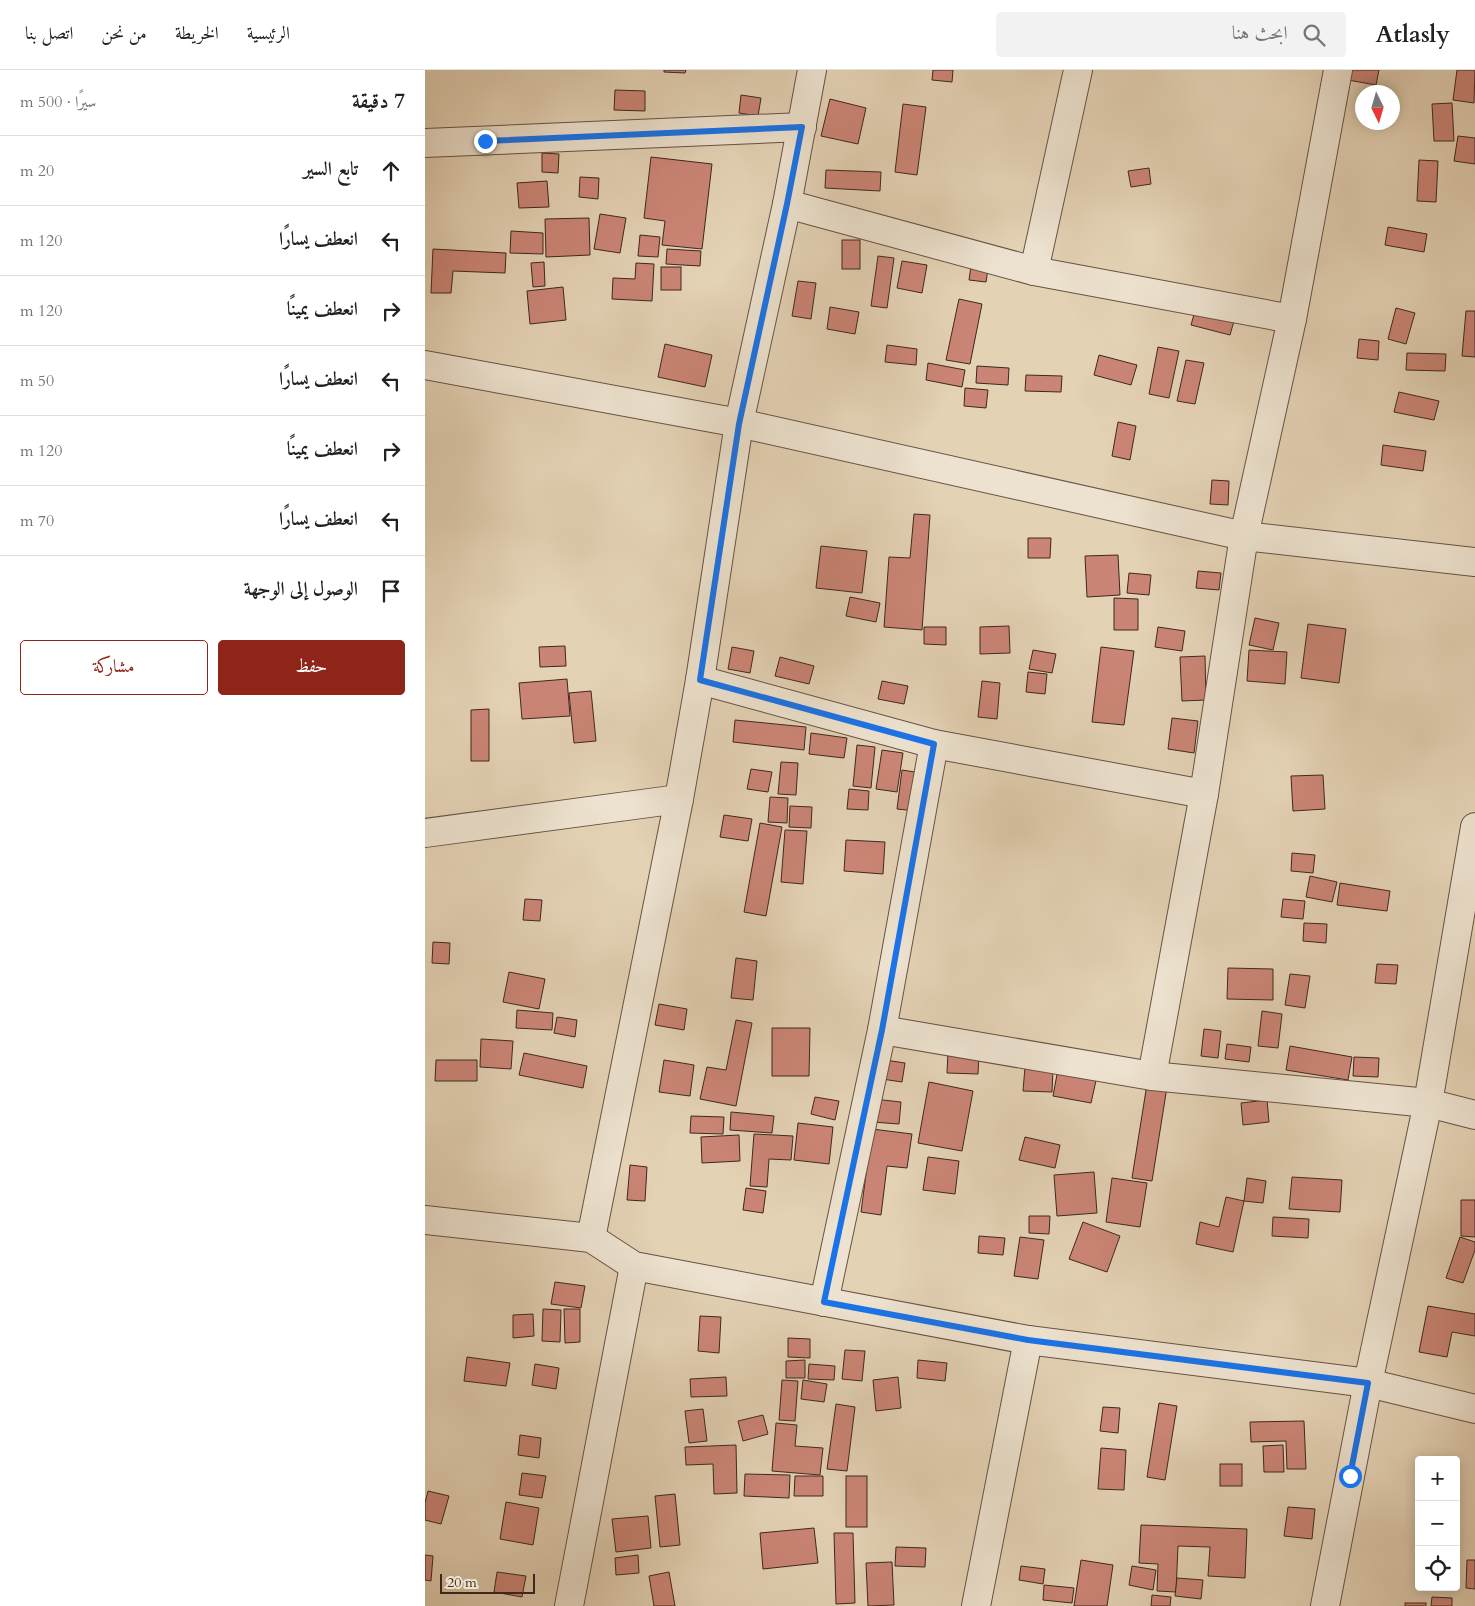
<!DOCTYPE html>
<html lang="ar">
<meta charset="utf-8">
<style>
:root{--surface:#fff;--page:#f2f2f2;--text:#222;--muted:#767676;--line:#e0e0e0;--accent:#8f2418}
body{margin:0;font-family:Cardo,Amiri,serif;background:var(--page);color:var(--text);direction:rtl}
.controls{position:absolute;right:15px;bottom:15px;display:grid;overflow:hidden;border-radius:5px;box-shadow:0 2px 12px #0003}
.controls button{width:45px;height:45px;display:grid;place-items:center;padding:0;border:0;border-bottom:1px solid var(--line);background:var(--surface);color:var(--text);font:25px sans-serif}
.compass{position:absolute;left:930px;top:15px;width:45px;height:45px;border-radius:50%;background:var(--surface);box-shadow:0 2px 12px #0003;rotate:175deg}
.scale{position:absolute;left:15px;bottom:12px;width:95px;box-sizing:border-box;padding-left:5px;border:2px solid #3e271f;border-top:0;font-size:14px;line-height:18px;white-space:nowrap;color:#3e271f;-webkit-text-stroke:4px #ede2cf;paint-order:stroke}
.stop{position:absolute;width:15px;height:15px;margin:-11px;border:4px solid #1a73e8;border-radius:50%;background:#fff}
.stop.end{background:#1a73e8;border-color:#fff;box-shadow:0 1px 5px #0008}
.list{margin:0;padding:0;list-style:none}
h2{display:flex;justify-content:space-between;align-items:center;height:65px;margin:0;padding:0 20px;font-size:21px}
h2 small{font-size:16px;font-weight:400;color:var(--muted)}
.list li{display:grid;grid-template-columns:32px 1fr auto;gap:15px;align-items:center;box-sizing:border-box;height:70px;padding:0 20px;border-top:1px solid var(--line)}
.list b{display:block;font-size:19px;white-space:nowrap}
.list em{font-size:16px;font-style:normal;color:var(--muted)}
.actions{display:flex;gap:10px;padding:15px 20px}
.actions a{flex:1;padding:11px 0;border:1px solid var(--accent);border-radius:5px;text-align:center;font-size:18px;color:var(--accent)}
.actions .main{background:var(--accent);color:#fff}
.icon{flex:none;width:28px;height:28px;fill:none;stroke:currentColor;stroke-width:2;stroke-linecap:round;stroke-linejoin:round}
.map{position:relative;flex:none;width:1050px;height:1536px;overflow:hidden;direction:ltr}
header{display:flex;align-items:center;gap:30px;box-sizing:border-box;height:70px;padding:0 25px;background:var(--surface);border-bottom:1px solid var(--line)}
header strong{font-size:24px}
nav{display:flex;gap:28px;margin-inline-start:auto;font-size:18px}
.search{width:350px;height:45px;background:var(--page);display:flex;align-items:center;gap:12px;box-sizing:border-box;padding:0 18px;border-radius:5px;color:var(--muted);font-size:19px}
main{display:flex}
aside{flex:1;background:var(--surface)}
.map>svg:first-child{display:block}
.building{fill:#cb8576;stroke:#3e271f}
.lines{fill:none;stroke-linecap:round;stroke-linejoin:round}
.minor-casing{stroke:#685244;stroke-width:30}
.tertiary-casing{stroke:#685244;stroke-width:30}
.minor{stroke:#ede2cf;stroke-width:28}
.tertiary{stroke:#ede2cf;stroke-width:28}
.route{stroke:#1a73e8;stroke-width:6}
</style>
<header>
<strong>Atlasly</strong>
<div class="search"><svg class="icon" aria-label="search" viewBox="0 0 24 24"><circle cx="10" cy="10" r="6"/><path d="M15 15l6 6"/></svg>ابحث هنا</div>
<nav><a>الرئيسية</a><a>الخريطة</a><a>من نحن</a><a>اتصل بنا</a></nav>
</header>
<main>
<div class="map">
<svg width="1050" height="1536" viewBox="0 0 1050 1536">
<rect width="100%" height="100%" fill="#e4d2b5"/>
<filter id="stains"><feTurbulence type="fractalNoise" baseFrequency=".004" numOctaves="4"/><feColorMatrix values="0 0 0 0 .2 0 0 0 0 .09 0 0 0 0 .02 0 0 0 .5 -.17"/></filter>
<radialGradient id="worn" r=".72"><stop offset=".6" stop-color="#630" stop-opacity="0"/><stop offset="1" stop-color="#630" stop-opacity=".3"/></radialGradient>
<g class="building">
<path d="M239 0H261L260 3 239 2Z"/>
<path d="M508 0H528L527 12 507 10Z"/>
<path d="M925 0H954L951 15 923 10Z"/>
<path d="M1032 0H1050L1049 33 1028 30Z"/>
<path d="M190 20 220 21V41L189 40Z"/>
<path d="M316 25 336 28 333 46 314 43Z"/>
<path d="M405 29 441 38 433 74 396 66Z"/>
<path d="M1027 33 1029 71H1009L1007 34Z"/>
<path d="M478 34 501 37 492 105 470 102Z"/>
<path d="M1033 66 1050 68V94L1029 91Z"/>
<path d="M117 83 134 84 133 103 117 102Z"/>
<path d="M226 87 287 94 277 179 237 175 240 151 219 148Z"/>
<path d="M994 90 1013 91 1011 132 992 131Z"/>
<path d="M724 98 726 114 706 117 703 101Z"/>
<path d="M401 100 456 102 455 121 400 118Z"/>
<path d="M155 107 174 108 173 129 154 127Z"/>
<path d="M122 111 124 137 94 138 92 113Z"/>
<path d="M175 144 201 148 195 183 169 179Z"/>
<path d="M164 148 165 185 121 187 120 149Z"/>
<path d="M963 157 1002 164 999 182 960 175Z"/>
<path d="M86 161 118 163V184L85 183Z"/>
<path d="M215 165 235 167 233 187 213 186Z"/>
<rect x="417" y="170" width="18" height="29"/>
<path d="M8 179 81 183 80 203 28 201 26 223H6Z"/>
<path d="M242 179 276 181 275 196 241 194Z"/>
<path d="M453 186 469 188 462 238 446 236Z"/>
<path d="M547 189 564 192 561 212 544 210Z"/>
<path d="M477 191 502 195 497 223 472 218Z"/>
<path d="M119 192 120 216 108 217 106 193Z"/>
<path d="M211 193 229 194 227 231 187 229 188 208 210 209Z"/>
<rect x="236" y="197" width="20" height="23"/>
<path d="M373 211 391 213 386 249 367 246Z"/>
<path d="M138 217 141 250 105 254 102 221Z"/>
<path d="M534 229 557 234 545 294 521 290Z"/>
<path d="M772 234 811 244 805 265 766 255Z"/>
<path d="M405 237 434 242 430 264 402 259Z"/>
<path d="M971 238 990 243 981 274 963 269Z"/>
<path d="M1041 241H1050V287L1037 286Z"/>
<path d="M934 269 954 271 953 290 932 288Z"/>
<path d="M240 274 287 285 280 317 233 307Z"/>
<path d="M462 275 492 279 491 295 460 292Z"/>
<path d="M733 277 754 281 744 328 724 324Z"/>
<path d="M982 283 1021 284 1020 301 981 300Z"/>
<path d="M674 285 712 295 706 315 669 305Z"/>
<path d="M761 290 779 293 770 334 752 331Z"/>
<path d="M503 293 540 300 537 317 501 310Z"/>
<path d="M552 296 584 298 583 315 551 313Z"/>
<path d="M601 305 637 306 636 322 600 321Z"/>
<path d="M540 318 563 320 561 338 539 336Z"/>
<path d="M974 322 1014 331 1009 350 969 342Z"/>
<path d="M693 352 711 356 705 390 687 386Z"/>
<path d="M958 375 1001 381 998 401 956 395Z"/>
<path d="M787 410 804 411 803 435 785 434Z"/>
<path d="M489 444 505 445 497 560 459 557 464 487 485 488Z"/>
<path d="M603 468H626L625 488H603Z"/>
<path d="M396 476 442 481 437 523 391 518Z"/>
<path d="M693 485 695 525 662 527 660 486Z"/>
<path d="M773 501 796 503 794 520 771 518Z"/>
<path d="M704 503 726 505 724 525 702 523Z"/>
<path d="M425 527 455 533 451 552 421 546Z"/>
<path d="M689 528 713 529V560H689Z"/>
<path d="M830 548 854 553 848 580 824 575Z"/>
<path d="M883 554 921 559 914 613 876 608Z"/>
<path d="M584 556 585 583 555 584V557Z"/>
<path d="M499 557H521V575L499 574Z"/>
<path d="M733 557 760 561 757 581 730 577Z"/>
<path d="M140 576 141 596 115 597 114 577Z"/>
<path d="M307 577 329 581 325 603 303 599Z"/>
<path d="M676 577 709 581 699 655 667 652Z"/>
<path d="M608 580 631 584 627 603 604 599Z"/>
<path d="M824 580 862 582 860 614 822 611Z"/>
<path d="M780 586 781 630 757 631 755 587Z"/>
<path d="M355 587 389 596 384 614 350 606Z"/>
<path d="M603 602 622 604 620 624 601 622Z"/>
<path d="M142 609 145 646 97 649 94 613Z"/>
<path d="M457 611 483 616 479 634 453 629Z"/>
<path d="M557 611 575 613 572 649 553 647Z"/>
<path d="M166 621 171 671 149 673 144 623Z"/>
<path d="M64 639V691H46V640Z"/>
<path d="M747 648 773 651 769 683 743 679Z"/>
<path d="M310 650 381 657 379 680 308 672Z"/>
<path d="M386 663 422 668 419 688 384 684Z"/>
<path d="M432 675 450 677 446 718 428 716Z"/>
<path d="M457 680 478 683 472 722 451 719Z"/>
<path d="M356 692 373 693 371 725 353 724Z"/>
<path d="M326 699 347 702 343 722 322 719Z"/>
<path d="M477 700 496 703 491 741 472 739Z"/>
<path d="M898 705 900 739 868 741 866 706Z"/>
<path d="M424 719 444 721 443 740 422 739Z"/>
<path d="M345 727 363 728 362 753 343 752Z"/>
<path d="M365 736 387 737 386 758 364 757Z"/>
<path d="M299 745 327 749 323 771 295 767Z"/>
<path d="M335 753 357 757 341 846 319 842Z"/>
<path d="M360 760 382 761 378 814 356 812Z"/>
<path d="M421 770 460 772 458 804 419 801Z"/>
<path d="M867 783 890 785 888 803 866 801Z"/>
<path d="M885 806 912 812 907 832 881 827Z"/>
<path d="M915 813 965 821 962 841 912 835Z"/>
<path d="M100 829 117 830 115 851 98 850Z"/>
<path d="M858 829 880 831 878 849 856 847Z"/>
<path d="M879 853 902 854 901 873 878 871Z"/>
<path d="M8 872 25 873 24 894 7 893Z"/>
<path d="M311 888 332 891 328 930 306 928Z"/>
<path d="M952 894 973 895 971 914 950 913Z"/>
<path d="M803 898 848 899V930L802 929Z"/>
<path d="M84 902 120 909 114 939 78 932Z"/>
<path d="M865 904 885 906 880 938 860 935Z"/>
<path d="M234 934 262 939 259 960 230 955Z"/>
<path d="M92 940 128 943 127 960 91 958Z"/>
<path d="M837 941 857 944 853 978 833 976Z"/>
<path d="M132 947 152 950 150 967 129 963Z"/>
<path d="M311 950 327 953 311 1036 275 1029 282 997 301 1000Z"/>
<path d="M347 958H385L384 1006H347Z"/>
<path d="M779 959 796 961 793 988 776 986Z"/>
<path d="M56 969 88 971 86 999 55 997Z"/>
<path d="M802 974 826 977 824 992 800 989Z"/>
<path d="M865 976 927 987 923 1010 861 1000Z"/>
<path d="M523 982 554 983 553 1004 522 1003Z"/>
<path d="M99 983 162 996 158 1018 94 1005Z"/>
<path d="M929 987 954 988 953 1007 928 1006Z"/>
<path d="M11 990H52V1011H10Z"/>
<path d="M239 990 269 995 265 1026 234 1022Z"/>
<path d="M460 990 480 993 477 1012 457 1009Z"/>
<path d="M600 997 628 999 627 1022 598 1021Z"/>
<path d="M633 999 672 1006 666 1033 628 1026Z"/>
<path d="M504 1012 548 1021 537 1081 493 1073Z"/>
<path d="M722 1014 742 1017 727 1111 707 1108Z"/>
<path d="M390 1027 414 1031 410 1050 386 1044Z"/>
<path d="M449 1029 476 1032 474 1054 447 1052Z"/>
<path d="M842 1030 844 1052 818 1055 816 1033Z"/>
<path d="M306 1042 349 1046 347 1063 305 1060Z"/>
<path d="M266 1046 299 1047 298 1064 265 1063Z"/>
<path d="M373 1053 408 1057 404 1094 369 1090Z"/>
<path d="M447 1059 487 1064 482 1098 462 1096 456 1145 436 1142Z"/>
<path d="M329 1064 368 1066 366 1090 344 1089 342 1117 325 1116Z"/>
<path d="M314 1065 315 1091 277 1093 276 1067Z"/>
<path d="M600 1067 635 1075 630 1098 594 1090Z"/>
<path d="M503 1087 534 1091 530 1124 498 1120Z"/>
<path d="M205 1095 222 1097 220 1131 202 1130Z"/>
<path d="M669 1102 672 1143 632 1146 629 1105Z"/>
<path d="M867 1107 917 1110 915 1142 864 1139Z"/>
<path d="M687 1108 722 1113 715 1157 681 1152Z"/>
<path d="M822 1108 841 1111 838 1133 819 1131Z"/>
<path d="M321 1118 341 1121 338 1143 318 1140Z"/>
<path d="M801 1127 819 1131 808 1182 771 1174 775 1152 794 1157Z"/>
<path d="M1036 1130H1050V1167L1036 1166Z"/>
<path d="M604 1146H625L624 1164 604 1163Z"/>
<path d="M848 1147 884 1149 883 1168 847 1166Z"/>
<path d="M658 1152 695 1166 682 1202 644 1189Z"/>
<path d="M554 1166 580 1168 578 1185 553 1183Z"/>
<path d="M595 1167 619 1170 613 1209 589 1206Z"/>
<path d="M1035 1167 1050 1172V1180L1038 1213 1021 1208Z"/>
<path d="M130 1212 160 1216 156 1238 126 1234Z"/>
<path d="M1003 1236 1050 1244V1266L1027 1262 1022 1287 994 1282Z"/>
<path d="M118 1239 136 1240 135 1272 117 1271Z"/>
<path d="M139 1239H155V1272L140 1273Z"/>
<path d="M108 1244 109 1266 88 1268V1245Z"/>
<path d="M275 1246 296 1247 294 1283 273 1281Z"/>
<path d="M363 1268 385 1269V1288L363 1287Z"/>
<path d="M420 1280 440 1281 437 1311 417 1309Z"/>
<path d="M42 1287 85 1293 81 1316 39 1311Z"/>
<path d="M380 1290V1308H361V1291Z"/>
<path d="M493 1290 522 1293 520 1311 492 1308Z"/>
<path d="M110 1294 134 1298 131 1319 107 1315Z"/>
<path d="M384 1294 410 1296 409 1310 383 1309Z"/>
<path d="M301 1307 302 1326 266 1327 265 1309Z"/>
<path d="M473 1307 476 1338 451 1341 448 1310Z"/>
<path d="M357 1310 373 1311 370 1351 354 1350Z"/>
<path d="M378 1310 402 1314 399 1332 376 1329Z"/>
<path d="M734 1333 752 1336 740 1410 722 1407Z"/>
<path d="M411 1334 430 1337 422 1401 402 1399Z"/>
<path d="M678 1337 695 1338 693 1363 675 1361Z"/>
<path d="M278 1339 282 1371 264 1373 260 1341Z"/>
<path d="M338 1345 343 1364 318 1371 313 1351Z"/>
<path d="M879 1351 881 1399H862L861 1371 826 1372 825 1352Z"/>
<path d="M351 1353 372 1355 370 1376 398 1378 395 1405 347 1401Z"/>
<path d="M95 1365 116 1368 114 1388 93 1385Z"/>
<path d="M311 1375 312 1423 289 1424 288 1394 261 1395 260 1377Z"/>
<path d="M858 1375 859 1402H839L838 1376Z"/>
<path d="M676 1378 701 1380 699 1420 673 1419Z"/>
<rect x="795" y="1394" width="22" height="22"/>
<path d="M97 1403 121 1406 117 1428 94 1425Z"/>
<path d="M320 1404 365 1405 364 1428 319 1426Z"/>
<path d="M370 1406H398V1426H369Z"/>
<rect x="421" y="1406" width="21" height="51"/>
<path d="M3 1421 24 1426 16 1454 0 1450V1433Z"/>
<path d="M250 1424 255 1475 235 1477 230 1426Z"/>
<path d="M81 1432 114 1438 108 1475 75 1469Z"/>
<path d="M863 1437 890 1439 887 1469 859 1466Z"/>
<path d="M223 1446 226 1478 191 1482 187 1449Z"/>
<path d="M716 1455 822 1459 820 1508 783 1506 785 1477 753 1476 751 1522 732 1521 733 1494 714 1493Z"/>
<path d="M389 1458 393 1493 338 1499 335 1463Z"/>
<path d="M409 1463H428L430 1533 411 1534Z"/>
<path d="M471 1477 501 1478 500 1497 470 1496Z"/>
<path d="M0 1485 8 1486 6 1511 0 1510Z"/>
<path d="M213 1485 214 1503 191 1505 190 1488Z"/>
<path d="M656 1490 688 1495 682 1536H649Z"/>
<path d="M1042 1490H1050V1519L1041 1518Z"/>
<path d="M467 1492 469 1535 443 1536 441 1493Z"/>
<path d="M596 1496 620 1499 618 1514 594 1510Z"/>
<path d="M707 1496 731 1500 728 1520 704 1515Z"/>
<path d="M72 1502 101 1506 97 1527 69 1522Z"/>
<path d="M244 1502 250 1536H229L224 1506Z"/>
<path d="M752 1508 778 1510 776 1529 750 1526Z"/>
<path d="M619 1515 649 1518 647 1533 618 1530Z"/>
<path d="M727 1525 746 1527 745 1536H726Z"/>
<path d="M1007 1527 1027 1528V1536H1006Z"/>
<rect x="980" y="1533" width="21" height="3"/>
</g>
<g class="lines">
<g class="minor-casing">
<g id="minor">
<path d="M0 73 377 57"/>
<path d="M362 134 609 201 867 249"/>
<path d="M609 201 653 0"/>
<path d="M0 295 314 353 819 466 1050 492"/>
<path d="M275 610 509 674 779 724"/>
<path d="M0 763 254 729"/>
<path d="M457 960 727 1006 1003 1033 1050 1045"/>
<path d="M727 1006 779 724 819 466 867 249 913 0"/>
<path d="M166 1168 254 729 275 610 314 353 362 134 387 0"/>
<path d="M399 1232 457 960 509 674"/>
<path d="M551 1536 603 1270"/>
<path d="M900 1536 943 1313 1003 1033 1050 757"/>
</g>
</g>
<g class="tertiary-casing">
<g id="tertiary">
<path d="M0 1150 166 1168 209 1196 603 1270 943 1313 1050 1339"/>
<path d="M144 1536 209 1196"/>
</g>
</g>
<use href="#minor" class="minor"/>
<use href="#tertiary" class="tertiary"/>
</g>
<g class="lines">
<path class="route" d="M60 71 377 57 362 134 314 354 275 610 509 674 457 960 399 1232 603 1270 943 1313 925 1406"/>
</g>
<rect width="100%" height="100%" filter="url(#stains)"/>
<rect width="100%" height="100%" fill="url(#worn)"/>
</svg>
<div class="controls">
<button>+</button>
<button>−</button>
<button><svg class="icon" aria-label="locate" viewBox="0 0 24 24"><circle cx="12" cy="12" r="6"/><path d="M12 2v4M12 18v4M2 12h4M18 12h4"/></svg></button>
</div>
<svg class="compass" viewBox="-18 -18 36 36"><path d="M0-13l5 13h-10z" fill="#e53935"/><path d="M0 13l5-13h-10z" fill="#767676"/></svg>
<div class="scale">20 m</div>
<div class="stop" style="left:925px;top:1406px"></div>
<div class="stop end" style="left:60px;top:71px"></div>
</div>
<aside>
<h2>7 دقيقة<small>سيرًا · 500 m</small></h2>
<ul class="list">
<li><svg class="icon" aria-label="ahead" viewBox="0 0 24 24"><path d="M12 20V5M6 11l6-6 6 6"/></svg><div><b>تابع السير</b></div><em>20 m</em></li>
<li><svg class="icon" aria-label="left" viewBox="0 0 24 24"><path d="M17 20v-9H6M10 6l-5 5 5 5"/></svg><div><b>انعطف يسارًا</b></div><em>120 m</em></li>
<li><svg class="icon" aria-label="right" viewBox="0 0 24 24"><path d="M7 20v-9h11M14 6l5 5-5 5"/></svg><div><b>انعطف يمينًا</b></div><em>120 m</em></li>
<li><svg class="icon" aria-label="left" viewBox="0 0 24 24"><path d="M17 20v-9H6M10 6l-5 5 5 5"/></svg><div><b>انعطف يسارًا</b></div><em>50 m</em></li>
<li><svg class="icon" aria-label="right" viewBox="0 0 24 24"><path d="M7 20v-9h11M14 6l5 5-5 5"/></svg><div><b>انعطف يمينًا</b></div><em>120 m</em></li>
<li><svg class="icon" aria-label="left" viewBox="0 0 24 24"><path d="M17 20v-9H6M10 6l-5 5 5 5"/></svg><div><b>انعطف يسارًا</b></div><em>70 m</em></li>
<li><svg class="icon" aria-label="arrive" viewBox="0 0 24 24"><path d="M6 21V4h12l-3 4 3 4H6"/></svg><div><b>الوصول إلى الوجهة</b></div></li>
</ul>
<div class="actions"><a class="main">حفظ</a><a>مشاركة</a></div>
</aside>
</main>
